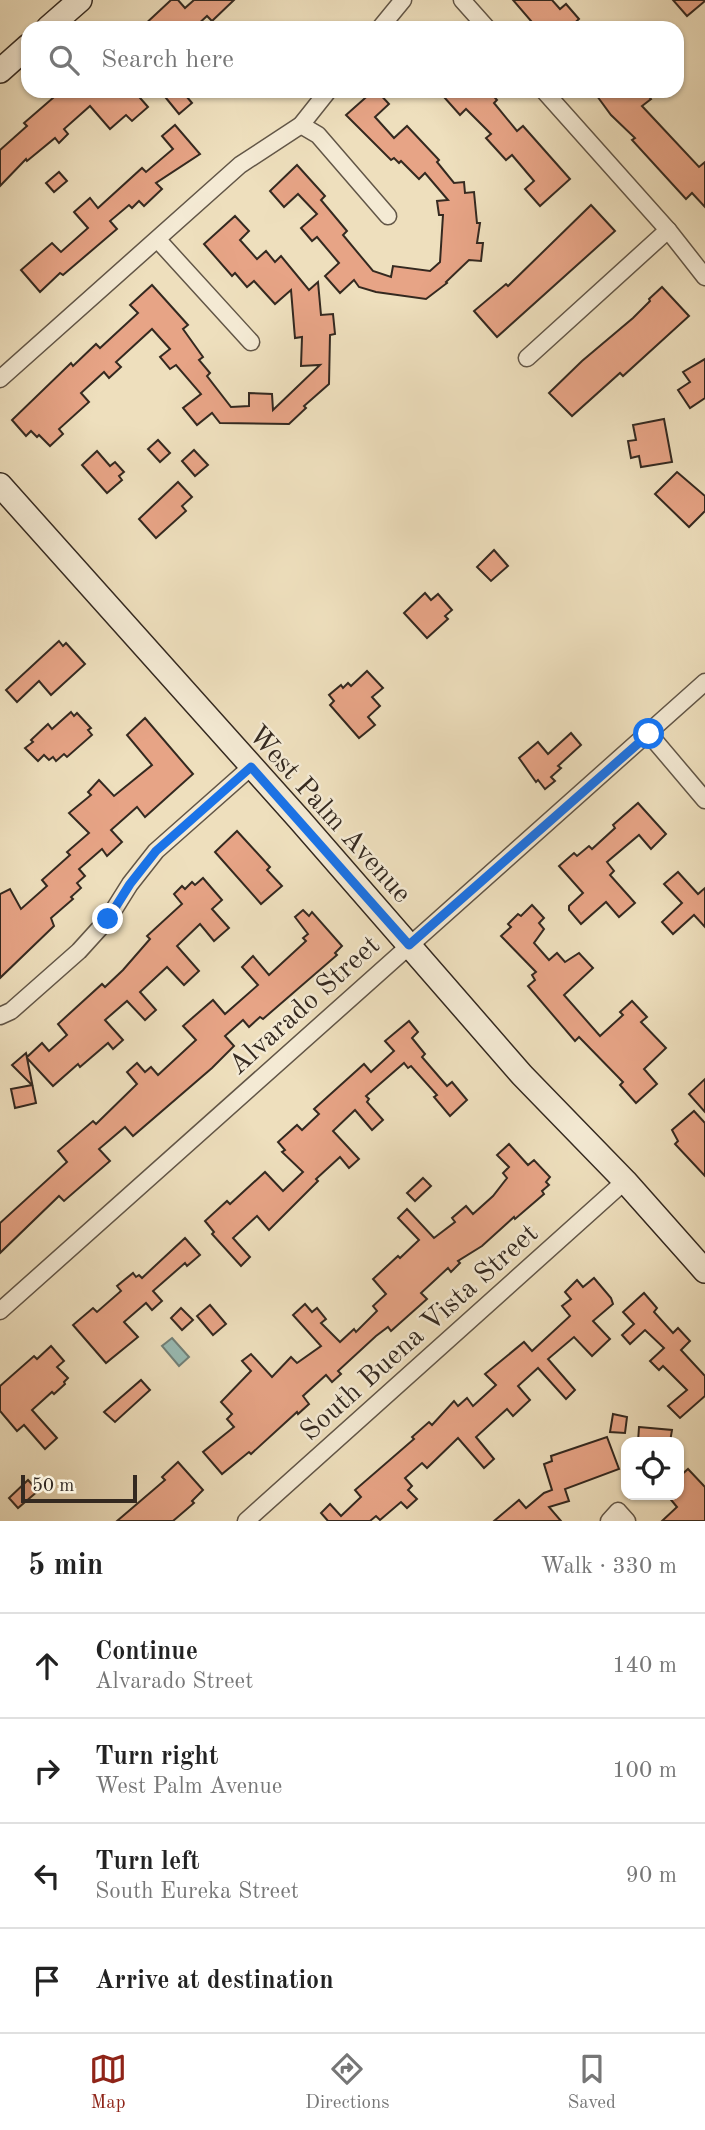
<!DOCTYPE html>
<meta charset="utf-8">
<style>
:root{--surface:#fff;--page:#f2f2f2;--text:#222;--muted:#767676;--line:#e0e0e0;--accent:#8f2418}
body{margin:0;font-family:"Old Standard TT",serif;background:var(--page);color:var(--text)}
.controls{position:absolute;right:21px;bottom:21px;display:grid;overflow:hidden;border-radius:14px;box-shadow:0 2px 5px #0004}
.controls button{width:63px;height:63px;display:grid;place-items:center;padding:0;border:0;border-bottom:2px solid var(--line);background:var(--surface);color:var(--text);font:35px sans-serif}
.scale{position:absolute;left:21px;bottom:18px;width:116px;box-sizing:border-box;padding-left:7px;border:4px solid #342920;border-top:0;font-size:19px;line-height:24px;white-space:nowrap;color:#342920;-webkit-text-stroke:5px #f4ead4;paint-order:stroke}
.stop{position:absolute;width:21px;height:21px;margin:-16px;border:5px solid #1a73e8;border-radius:50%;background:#fff}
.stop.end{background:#1a73e8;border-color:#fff;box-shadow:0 2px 7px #0008}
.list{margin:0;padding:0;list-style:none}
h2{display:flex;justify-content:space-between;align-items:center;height:91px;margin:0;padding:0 28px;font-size:30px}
h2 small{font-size:23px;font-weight:400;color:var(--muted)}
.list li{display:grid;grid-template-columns:46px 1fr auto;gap:21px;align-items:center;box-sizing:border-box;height:105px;padding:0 28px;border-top:2px solid var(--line)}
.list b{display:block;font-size:26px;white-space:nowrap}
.list p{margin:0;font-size:23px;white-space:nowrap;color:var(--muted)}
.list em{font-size:23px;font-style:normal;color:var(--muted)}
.icon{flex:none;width:38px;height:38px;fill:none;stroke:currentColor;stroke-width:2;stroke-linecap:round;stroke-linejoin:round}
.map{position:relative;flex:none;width:705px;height:1521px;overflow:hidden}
.search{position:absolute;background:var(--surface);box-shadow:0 2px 5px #0004;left:21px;right:21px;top:21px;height:77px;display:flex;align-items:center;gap:18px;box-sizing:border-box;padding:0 24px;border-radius:21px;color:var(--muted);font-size:26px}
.sheet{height:511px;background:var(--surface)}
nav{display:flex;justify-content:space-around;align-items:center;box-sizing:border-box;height:98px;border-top:2px solid var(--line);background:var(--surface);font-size:19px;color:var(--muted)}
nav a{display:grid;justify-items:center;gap:4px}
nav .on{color:var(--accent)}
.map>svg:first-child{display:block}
.water{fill:#99bcb5;stroke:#718179;stroke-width:2}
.building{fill:#e7a486;stroke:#342920;stroke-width:2}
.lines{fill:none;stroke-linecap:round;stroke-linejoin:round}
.street-casing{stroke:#625647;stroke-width:19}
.secondary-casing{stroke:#342920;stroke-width:26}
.street{stroke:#f4ead4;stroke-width:16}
.secondary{stroke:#f4ead4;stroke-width:23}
.route{stroke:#1a73e8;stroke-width:9}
.labels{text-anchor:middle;stroke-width:5;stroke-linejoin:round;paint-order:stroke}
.street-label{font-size:28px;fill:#342920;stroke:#f4ead4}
</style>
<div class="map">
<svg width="705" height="1521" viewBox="0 0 705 1521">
<rect width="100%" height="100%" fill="#eedfbd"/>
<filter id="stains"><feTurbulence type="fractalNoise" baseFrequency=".00286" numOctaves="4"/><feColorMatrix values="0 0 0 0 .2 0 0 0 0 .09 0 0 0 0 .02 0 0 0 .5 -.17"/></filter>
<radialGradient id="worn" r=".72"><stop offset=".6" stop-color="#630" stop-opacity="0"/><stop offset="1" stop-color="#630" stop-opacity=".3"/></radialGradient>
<path class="water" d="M172 1338 189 1357 179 1366 162 1346Z"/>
<g class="building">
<path d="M171 0H178L185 8 194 0H234L212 21 207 16 194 28H141Z"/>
<path d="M513 0H552L560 9 566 4 579 19 569 28H537Z"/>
<path d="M673 0H705V1L687 16Z"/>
<path d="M61 91H134L148 107 132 121 126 115 110 129 90 106 64 129 68 134 59 143 55 138 27 161 26 159 0 186V150L27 126 24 123Z"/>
<path d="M174 91H182L192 103 179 114 166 98Z"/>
<path d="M373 91H377L389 104 375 117 394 138 407 126 439 160 437 162 454 183 464 182 465 193 474 192 477 223H480L477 243H483L481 261 469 260 446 282 447 283 426 299 376 292 359 287 354 280 340 293 325 276 339 263 317 237 312 241 301 228 317 214 298 194 284 207 270 191 297 165 325 196 321 200 347 231 343 235 373 271 391 277 393 266 430 271 440 262 443 215H439L437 201 448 200 425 173 419 179 401 161 399 163 394 158 391 160 346 115Z"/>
<path d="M450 91H489L497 100 494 103 517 131 523 126 570 179 540 206 525 189 534 181 512 155 506 160 486 138 491 134 466 109 460 115 444 97Z"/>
<path d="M603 91H644L651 99 642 106 699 167 705 162V207L692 193 686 199 632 140 635 138 611 115 597 96Z"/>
<path d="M175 125 200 154 156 183 162 189 144 206 139 201 132 208 129 205 110 221 117 229 63 275 60 273 40 292 21 270 52 243 61 252 88 228 74 212 90 198 98 208 142 168 146 172 173 149 162 136Z"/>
<path d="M59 172 67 181 54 192 46 183Z"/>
<path d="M591 205 615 231 497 337 474 311 506 284 508 286Z"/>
<path d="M235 216 249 231 240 240 257 259 266 251 275 262 281 256 309 290 318 282 321 315 333 314 335 334 330 335 329 384 304 406 306 408 289 424 220 423 212 413 197 425 183 408 201 394 176 365 170 369 160 357 170 349 152 329 116 362 121 367 109 378 104 372 81 393 89 402 59 429 63 434 50 446 39 435 37 437 31 431 26 436 12 420 71 363 73 366 96 344 100 348 138 313 130 305 152 285 188 325 183 329 203 357 199 360 210 373 207 376 231 407 249 406V393L272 394 273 410 320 365 301 366 302 337 295 338 291 290 275 304 254 281 247 287 235 273 232 276 204 244Z"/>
<path d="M662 287 689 316 623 376 620 373 572 416 549 393 582 361 633 318 650 301 649 299Z"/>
<path d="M705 359V398L690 408 678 390 690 382 683 372Z"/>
<path d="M664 419 672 462 641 467 639 456 631 458 628 441 636 440 633 425Z"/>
<path d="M158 440 170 453 160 462 148 449Z"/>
<path d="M194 450 208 465 195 476 182 461Z"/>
<path d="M97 451 110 466 115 462 124 472 119 476 122 480 107 493 82 465Z"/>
<path d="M677 472 705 496V511L689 527 655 494Z"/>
<path d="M178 482 192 497 182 506 186 511 156 538 139 519Z"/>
<path d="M494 550 508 566 491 581 477 567Z"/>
<path d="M425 593 431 600 438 594 452 610 445 616 448 619 427 638 404 613Z"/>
<path d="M59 641 63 646 66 643 85 664 51 695 39 681 17 702 6 690Z"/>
<path d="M367 671 383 688 372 697 380 706 368 717 375 725 359 738 330 705 334 701 329 695 341 685 343 688 348 683 351 686Z"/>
<path d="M71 712 74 716 77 713 91 728 88 730 92 735 67 757 64 754 56 761 53 757 49 760 44 755 38 761 25 748 33 742 31 740 48 724 52 729Z"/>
<path d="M145 718 193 774 145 817 137 807 111 830 122 842 107 856 102 849 79 869 85 876 77 883 81 888 71 897 73 899 51 918 54 926 0 978V894L10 889 21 909 47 886 42 880 70 855 67 852 89 833 69 813 91 795 88 792 99 780 114 796 152 765 127 735Z"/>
<path d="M571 733 581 745 558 766 561 768 551 777 555 781 545 789 538 780 536 782 519 758 538 742 548 754Z"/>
<path d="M638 803 666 834 651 849 639 835 607 862 614 871 610 875 635 903 619 917 606 902 581 924 569 910V906L583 893 559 866 574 853 577 856 589 846 592 849 615 828 613 825Z"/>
<path d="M237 831 270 867 267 870 282 886 261 904 215 852Z"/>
<path d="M678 872 698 894 705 888V927L694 915 673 934 662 922 682 903 664 884Z"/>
<path d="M203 878 222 900 212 909 229 928 214 941 200 924 177 946 199 971 184 985 167 967 140 992 156 1010 145 1020 127 1001 105 1020 123 1040 113 1049 108 1043 80 1067 78 1064 53 1086 27 1058 36 1103 15 1108 11 1089 32 1085 12 1065 26 1053 27 1057 42 1043 49 1051 67 1035 58 1024 102 984 105 987 123 970 150 939 147 936 182 904 174 894 182 886 185 889 192 882 195 885Z"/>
<path d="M532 905 544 918 539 923 544 929 534 943 549 960 557 953 565 962 579 953 593 968 564 995 600 1036 623 1015 620 1012 632 1001 647 1017 641 1022 666 1048 644 1069 657 1084 636 1103 620 1085 623 1082 579 1037 575 1041 528 986 535 980 532 975 536 972 501 936 511 927 508 924 518 914 521 916Z"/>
<path d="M303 910 309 916 312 912 342 946 335 953 337 955 263 1019 260 1017 249 1027 243 1020 225 1036 234 1046 212 1068 133 1136 125 1127 99 1149 110 1161 64 1201 59 1196 0 1253V1223L67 1162 58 1151 93 1121 96 1124 137 1084 127 1072 137 1063 145 1072 151 1067 158 1075 196 1040 183 1026 213 1000 225 1014 258 985 242 967 253 956 269 975 306 941 303 938 308 934 295 917Z"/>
<path d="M409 1021 418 1032 412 1038 425 1054 422 1057 447 1086 452 1082 467 1100 450 1116 434 1097 437 1095 411 1066 408 1068 404 1063 366 1096 369 1099 367 1102 383 1120 372 1130 355 1110 333 1131 359 1159 349 1168 340 1157 316 1179 318 1181 269 1230 257 1216 233 1238 250 1257 241 1266 212 1234 214 1232 205 1221 227 1201 230 1204 265 1172 283 1191 303 1172 282 1152 285 1150 278 1142 297 1125 302 1130 319 1114 314 1109 364 1064 371 1072 394 1051 385 1041Z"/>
<path d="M705 1079V1112L689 1094Z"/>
<path d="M694 1111 705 1123V1176L675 1144 678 1141 672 1130Z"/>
<path d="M509 1144 528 1165 534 1160 550 1177 546 1182 549 1185 542 1191 544 1194 515 1219 514 1217 482 1246 458 1261 460 1263 451 1272 448 1268 421 1293 427 1299 391 1331 388 1327 376 1336 338 1371 341 1374 332 1382 326 1375 303 1396 309 1404 298 1414 297 1412 251 1454 249 1452 222 1474 203 1452 234 1427 227 1419 232 1414 221 1402 251 1371 242 1361 251 1354 272 1377 291 1357 297 1363 321 1346 293 1315 305 1304 312 1312 317 1308 326 1319 321 1323 340 1342 354 1329 356 1332 377 1311 373 1306 386 1294 373 1279 398 1256 400 1258 419 1240 398 1218 407 1209 434 1238 455 1222 452 1218 466 1206 473 1214 493 1196 507 1178 503 1173 509 1167 497 1155Z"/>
<path d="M423 1178 431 1186 415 1201 407 1193Z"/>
<path d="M185 1238 200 1255 187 1266 185 1263 153 1291 162 1301 152 1310 146 1303 124 1322 138 1337 106 1363 73 1325 93 1308 97 1312 121 1291 117 1286 133 1273 136 1277 139 1275 142 1278Z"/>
<path d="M594 1278 611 1298 613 1304 593 1321 610 1339 592 1356 574 1337 548 1359 575 1390 566 1399 538 1368 518 1386 530 1400 513 1416 507 1409 476 1437 494 1459 484 1468 458 1438 427 1468 422 1463 405 1478 412 1486 408 1490 417 1499 407 1508 401 1502 380 1520 376 1516 370 1521H328L321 1513 330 1504 341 1516 361 1497 355 1490 414 1439 412 1437 429 1422 432 1425 454 1401 458 1406 467 1398 473 1406 496 1385 485 1374 524 1342 532 1351 570 1316 562 1306 571 1299 565 1292 577 1280 583 1287Z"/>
<path d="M644 1293 657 1308 654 1312 673 1333 678 1328 690 1341 681 1350 705 1376V1396L680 1418 668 1406 687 1390 663 1366 659 1370 650 1361 664 1348 645 1330 630 1344 622 1335 634 1324 623 1312Z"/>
<path d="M210 1305 226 1324 213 1335 197 1316Z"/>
<path d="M181 1308 193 1320 182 1330 171 1318Z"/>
<path d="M51 1346 64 1361 57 1367 68 1378 64 1382 65 1384 54 1394 52 1392 32 1410 57 1438 45 1449 24 1425 17 1431 0 1411V1386L34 1356 37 1359Z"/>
<path d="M141 1380 150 1390 115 1422 104 1412Z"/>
<path d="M613 1414 627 1417 625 1433 610 1432Z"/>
<path d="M639 1427 672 1430 670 1442H638Z"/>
<path d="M607 1437 619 1469 565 1489 569 1501 549 1507 561 1521H494L519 1500 526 1508 544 1493 552 1490 544 1464 552 1461 551 1456Z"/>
<path d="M178 1462 203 1490 192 1501 194 1503 173 1521H117L165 1480 162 1477Z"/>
<path d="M688 1469 705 1487V1521H662L677 1507 667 1495H679V1477Z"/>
<path d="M28 1480 38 1491 18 1508 9 1498Z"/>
</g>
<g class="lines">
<g class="street-casing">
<g id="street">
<path d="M462 0 487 28"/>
<path d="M380 28 403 0"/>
<path d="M544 91 668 230 705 277"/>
<path d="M301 125 318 135 388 216"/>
<path d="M158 240 251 342"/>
<path d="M527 358 668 230"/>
<path d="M0 379 240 165 301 125 328 91"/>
<path d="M649 734 705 800"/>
<path d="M0 1016 11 1011 79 951 108 919 130 884 156 851 251 767"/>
<path d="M0 1311 705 682"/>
<path d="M246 1521 625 1181"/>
<path d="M609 1521 618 1511 627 1521"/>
</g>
</g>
<g class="secondary-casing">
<g id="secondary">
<path d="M48 28 80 0"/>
<path d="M0 71 28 46"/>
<path d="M0 485 299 819 522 1075 625 1181 705 1271"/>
</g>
</g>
<use href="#street" class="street"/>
<use href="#secondary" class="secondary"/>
</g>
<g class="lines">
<path class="route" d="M108 919 130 884 156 851 251 767 409 945 649 734"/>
</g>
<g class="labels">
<g class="street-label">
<text transform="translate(331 813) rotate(48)" y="10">West Palm Avenue</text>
<text transform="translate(303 1004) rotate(-42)" y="10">Alvarado Street</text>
<text transform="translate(418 1331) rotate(-42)" y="10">South Buena Vista Street</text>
</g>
</g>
<rect width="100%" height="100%" filter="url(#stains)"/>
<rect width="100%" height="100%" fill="url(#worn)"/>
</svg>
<div class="controls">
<button><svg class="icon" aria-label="locate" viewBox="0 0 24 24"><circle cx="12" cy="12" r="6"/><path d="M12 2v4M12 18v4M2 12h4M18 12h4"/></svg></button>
</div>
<div class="scale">50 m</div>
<div class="stop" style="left:649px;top:734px"></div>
<div class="stop end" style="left:108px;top:919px"></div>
<div class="search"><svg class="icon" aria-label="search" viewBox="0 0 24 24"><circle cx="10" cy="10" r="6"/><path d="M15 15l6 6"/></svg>Search here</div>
</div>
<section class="sheet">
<h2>5 min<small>Walk · 330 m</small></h2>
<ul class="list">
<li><svg class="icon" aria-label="ahead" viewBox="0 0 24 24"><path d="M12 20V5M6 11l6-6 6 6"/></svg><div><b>Continue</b><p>Alvarado Street</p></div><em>140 m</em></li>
<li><svg class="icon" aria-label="right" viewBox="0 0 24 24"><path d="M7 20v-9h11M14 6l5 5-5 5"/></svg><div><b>Turn right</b><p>West Palm Avenue</p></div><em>100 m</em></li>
<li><svg class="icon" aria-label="left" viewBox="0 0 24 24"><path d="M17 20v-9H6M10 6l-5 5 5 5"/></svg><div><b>Turn left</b><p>South Eureka Street</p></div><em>90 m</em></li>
<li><svg class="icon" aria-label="arrive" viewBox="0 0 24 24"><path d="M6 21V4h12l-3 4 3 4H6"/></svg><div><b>Arrive at destination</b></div></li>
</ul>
</section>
<nav>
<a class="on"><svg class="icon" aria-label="map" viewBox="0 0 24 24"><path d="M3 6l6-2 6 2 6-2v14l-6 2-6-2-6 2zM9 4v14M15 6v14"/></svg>Map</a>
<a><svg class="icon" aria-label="directions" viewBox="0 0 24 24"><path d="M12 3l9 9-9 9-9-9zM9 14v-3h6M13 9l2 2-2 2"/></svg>Directions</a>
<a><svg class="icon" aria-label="saved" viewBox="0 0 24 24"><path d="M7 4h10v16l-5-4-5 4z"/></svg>Saved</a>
</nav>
